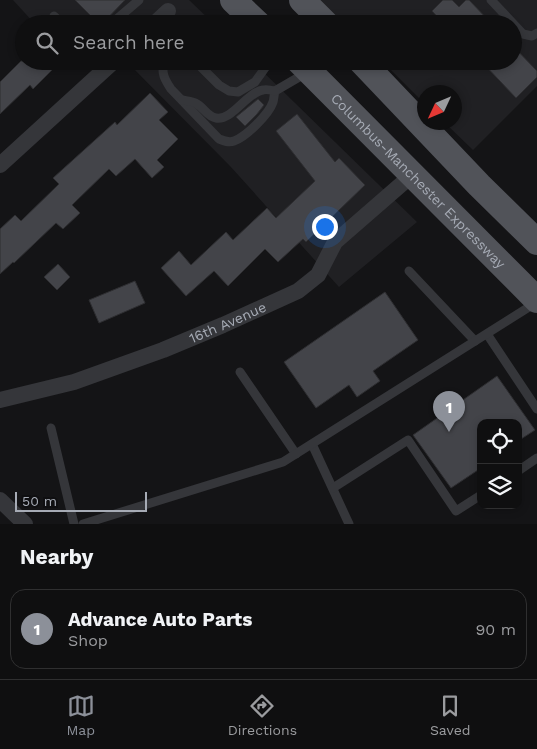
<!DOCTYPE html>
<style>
:root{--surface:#0f0f10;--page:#181819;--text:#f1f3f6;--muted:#9b9c9f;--line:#2f2f30;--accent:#8c9099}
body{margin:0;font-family:"Work Sans",sans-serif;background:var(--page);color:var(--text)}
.controls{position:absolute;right:15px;bottom:15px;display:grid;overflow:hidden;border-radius:10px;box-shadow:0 2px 8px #0003}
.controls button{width:45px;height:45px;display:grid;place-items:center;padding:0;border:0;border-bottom:1px solid var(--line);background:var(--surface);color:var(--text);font:25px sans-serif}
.compass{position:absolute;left:417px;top:85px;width:45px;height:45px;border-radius:50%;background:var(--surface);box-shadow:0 2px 8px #0003;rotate:226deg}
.scale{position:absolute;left:15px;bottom:12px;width:132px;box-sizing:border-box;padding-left:5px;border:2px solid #a6abb5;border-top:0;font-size:14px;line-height:18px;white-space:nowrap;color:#a6abb5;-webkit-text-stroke:4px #0f0f11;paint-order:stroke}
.you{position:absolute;left:324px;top:226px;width:18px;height:18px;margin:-12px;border:4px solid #fff;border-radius:50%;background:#1a73e8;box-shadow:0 0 0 8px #1a73e833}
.badge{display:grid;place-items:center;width:32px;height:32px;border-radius:50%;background:var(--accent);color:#fff;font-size:16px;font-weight:700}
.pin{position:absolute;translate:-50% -41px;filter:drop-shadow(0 1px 2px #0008)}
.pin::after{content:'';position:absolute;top:26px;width:18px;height:15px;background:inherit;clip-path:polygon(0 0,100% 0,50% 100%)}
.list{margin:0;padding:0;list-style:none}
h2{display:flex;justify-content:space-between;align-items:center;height:65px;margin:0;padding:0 20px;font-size:21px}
h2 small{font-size:16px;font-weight:400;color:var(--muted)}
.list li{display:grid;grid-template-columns:32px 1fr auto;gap:15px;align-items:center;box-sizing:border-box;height:80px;margin:0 10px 10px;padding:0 10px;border:1px solid var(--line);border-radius:15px}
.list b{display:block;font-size:19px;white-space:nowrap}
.list p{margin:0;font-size:16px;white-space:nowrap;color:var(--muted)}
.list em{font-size:16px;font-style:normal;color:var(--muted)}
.icon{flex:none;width:28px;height:28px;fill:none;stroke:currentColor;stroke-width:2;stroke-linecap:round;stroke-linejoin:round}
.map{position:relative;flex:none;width:537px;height:524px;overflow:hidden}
.search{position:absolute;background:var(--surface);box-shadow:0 2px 8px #0003;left:15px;right:15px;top:15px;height:55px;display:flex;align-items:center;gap:12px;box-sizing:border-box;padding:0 18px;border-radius:28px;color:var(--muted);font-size:19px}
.sheet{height:155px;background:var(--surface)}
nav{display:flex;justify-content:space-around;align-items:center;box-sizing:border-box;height:70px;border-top:1px solid var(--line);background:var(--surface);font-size:14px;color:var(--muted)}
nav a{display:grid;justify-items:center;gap:2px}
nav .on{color:var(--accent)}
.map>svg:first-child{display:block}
.built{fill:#202023}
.building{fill:#434449;stroke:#2e2e31}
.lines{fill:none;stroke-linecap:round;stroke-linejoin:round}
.lane{stroke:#35363a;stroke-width:9}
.street{stroke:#35363a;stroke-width:16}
.primary{stroke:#515359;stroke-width:26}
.labels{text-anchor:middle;stroke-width:4.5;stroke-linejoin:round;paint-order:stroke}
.street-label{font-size:14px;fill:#a6abb5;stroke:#0f0f11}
</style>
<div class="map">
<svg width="537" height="524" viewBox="0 0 537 524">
<rect width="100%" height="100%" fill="#141416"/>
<g class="built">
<path d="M13 0H189L214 24H35Z"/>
<path d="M319 0H537V86L473 150 445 123 454 122V92H424V103L382 61H513V24H343Z"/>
<path d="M126 61H252L417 222 339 287 230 166Z"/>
</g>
<g class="building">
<path d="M75 0H125L102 24H99Z"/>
<path d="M443 0H452L459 7 466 0H469L492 24H444L432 11Z"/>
<path d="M513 46 537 71V77L516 98 481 61H513Z"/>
<path d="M21 61H47L54 68 33 89 30 85 0 114V82Z"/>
<path d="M150 93 168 112 159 120 178 139 157 160 164 167 152 178 135 159 116 176 109 169 72 205 80 213 63 229 56 223 14 263 13 262 0 274V229L15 215 21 221 59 184 53 178 115 122 117 125Z"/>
<path d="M258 99 264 105 257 114 245 126 236 117Z"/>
<path d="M297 114 335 162 339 158 365 185 306 242 303 239 278 262 265 249 228 286 214 271 186 296 161 268 179 251 191 265 226 232 233 240 267 208 276 218 315 181 276 131Z"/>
<path d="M58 264 70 277 57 290 44 277Z"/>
<path d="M135 281 145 303 99 323 89 300Z"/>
<path d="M385 292 418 340 373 371 380 381 357 397 349 385 316 408 284 362Z"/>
<path d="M497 376 535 430 518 441V423H481V468L451 488 413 435Z"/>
</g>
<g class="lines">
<g class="lane">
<path d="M491 0 523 34 532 36 537 33"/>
<path d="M54 16 63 24"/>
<path d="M111 24 139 0"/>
<path d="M165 61C160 72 165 80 171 89L219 139C224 141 229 143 234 141 246 137 269 114 273 102 274 99 274 94 275 91L306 73"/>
<path d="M195 61 219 85 229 91 238 92 255 82 270 61"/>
<path d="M182 100C187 101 193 101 197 104 204 108 208 117 216 118 232 121 246 93 263 90 266 89 271 90 275 91"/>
<path d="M409 271 475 341"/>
<path d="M487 334 537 409"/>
<path d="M240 372 296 454"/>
<path d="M51 428 74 524"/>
<path d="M312 444 349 524"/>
<path d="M518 471 537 458"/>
<path d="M333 488 408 440 456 511 481 495"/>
<path d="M83 524 283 462 537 302"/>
</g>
<g class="street">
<path d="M154 24 168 11"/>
<path d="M0 165 114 61"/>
<path id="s1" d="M0 400 74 382 163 350 223 325 298 291 318 275 335 242 412 175"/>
<path d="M0 500 25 524"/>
</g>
<g class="primary">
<path d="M233 0 258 24"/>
<path d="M302 0 326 24"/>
<path id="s2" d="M299 61 537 300"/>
<path d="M361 61 479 185 537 242"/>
</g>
</g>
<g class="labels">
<g class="street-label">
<text dy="5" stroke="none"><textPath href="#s2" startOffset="169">Columbus-Manchester Expressway</textPath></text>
<text dy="5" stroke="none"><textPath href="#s1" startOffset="241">16th Avenue</textPath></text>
</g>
</g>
</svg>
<div class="controls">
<button><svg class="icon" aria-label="locate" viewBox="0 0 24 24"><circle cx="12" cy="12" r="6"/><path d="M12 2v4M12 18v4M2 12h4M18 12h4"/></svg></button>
<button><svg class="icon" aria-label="layers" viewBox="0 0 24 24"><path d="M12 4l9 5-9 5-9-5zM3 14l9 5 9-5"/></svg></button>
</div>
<svg class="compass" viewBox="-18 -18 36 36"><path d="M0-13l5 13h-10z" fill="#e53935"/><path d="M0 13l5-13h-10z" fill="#9b9c9f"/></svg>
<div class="scale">50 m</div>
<div class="you"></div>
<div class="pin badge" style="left:449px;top:432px">1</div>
<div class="search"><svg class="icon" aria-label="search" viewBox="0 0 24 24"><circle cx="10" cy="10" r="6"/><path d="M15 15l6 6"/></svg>Search here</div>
</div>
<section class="sheet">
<h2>Nearby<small></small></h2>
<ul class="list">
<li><span class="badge">1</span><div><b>Advance Auto Parts</b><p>Shop</p></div><em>90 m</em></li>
</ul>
</section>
<nav>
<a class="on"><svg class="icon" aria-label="map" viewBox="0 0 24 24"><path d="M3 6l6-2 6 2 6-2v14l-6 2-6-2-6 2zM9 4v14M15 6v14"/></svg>Map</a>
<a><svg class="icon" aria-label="directions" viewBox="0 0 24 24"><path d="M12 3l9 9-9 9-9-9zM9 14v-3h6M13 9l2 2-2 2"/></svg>Directions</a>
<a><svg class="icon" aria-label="saved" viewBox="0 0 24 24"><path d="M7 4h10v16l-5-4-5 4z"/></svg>Saved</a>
</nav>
